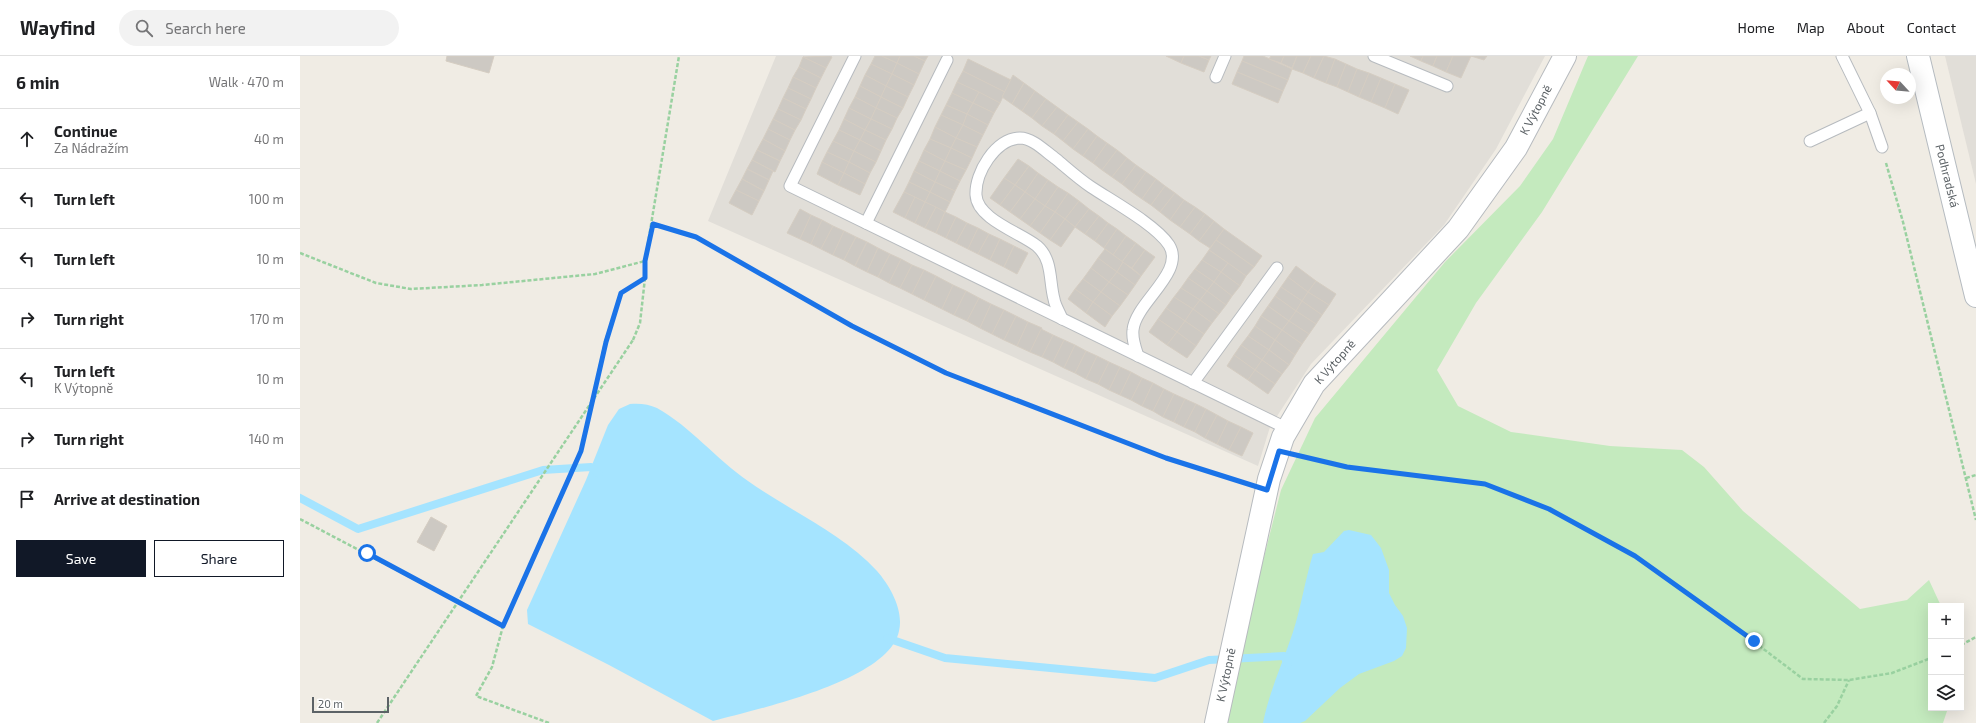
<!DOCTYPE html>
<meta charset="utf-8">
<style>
:root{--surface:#fff;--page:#f2f2f2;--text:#202124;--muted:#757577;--line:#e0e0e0;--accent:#111827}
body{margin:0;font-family:"Exo 2",sans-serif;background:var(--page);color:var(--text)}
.controls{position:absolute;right:12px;bottom:12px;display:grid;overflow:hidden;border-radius:0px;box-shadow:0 4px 16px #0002}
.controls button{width:36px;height:36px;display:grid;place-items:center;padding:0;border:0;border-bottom:1px solid var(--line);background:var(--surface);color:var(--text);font:20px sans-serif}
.compass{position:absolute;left:1580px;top:12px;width:36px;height:36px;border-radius:50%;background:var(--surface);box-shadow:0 4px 16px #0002;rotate:296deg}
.scale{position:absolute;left:12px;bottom:10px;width:77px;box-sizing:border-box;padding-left:4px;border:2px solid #5c6266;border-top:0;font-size:11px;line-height:14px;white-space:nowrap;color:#5c6266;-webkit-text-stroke:3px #fff;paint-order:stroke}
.stop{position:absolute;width:12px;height:12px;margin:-9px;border:3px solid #1a73e8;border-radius:50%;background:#fff}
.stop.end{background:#1a73e8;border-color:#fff;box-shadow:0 1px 4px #0008}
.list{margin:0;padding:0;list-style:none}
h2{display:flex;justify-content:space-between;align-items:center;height:52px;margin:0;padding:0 16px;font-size:17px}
h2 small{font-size:13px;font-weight:400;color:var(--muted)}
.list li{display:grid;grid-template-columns:26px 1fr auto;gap:12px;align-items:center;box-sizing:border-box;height:60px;padding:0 16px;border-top:1px solid var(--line)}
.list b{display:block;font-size:15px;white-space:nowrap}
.list p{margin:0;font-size:13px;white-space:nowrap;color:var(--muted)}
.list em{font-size:13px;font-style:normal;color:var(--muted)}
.actions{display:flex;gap:8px;padding:12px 16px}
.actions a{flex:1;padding:9px 0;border:1px solid var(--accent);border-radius:0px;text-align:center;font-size:14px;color:var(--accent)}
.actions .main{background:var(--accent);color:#fff}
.icon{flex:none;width:22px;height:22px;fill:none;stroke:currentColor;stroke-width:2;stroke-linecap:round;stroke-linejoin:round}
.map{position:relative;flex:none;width:1676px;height:667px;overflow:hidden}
header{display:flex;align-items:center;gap:24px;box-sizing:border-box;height:56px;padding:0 20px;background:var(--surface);border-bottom:1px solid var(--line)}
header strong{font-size:19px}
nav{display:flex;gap:22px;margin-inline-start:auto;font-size:14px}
.search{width:280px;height:36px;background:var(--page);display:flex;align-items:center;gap:10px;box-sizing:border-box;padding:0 14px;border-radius:22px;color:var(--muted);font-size:15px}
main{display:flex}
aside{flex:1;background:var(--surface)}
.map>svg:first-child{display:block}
.industrial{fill:#e1ded8}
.green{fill:#c4eabe}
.water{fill:#a5e4ff}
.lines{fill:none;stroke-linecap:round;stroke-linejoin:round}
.stream{stroke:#a5e4ff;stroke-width:8}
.building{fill:#cdc9c3;stroke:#d5cdc2}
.lane-casing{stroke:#b7bbbf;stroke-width:13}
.street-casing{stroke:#b7bbbf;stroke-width:24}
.secondary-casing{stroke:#b5bbc0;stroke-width:24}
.path{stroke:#99d1a0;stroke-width:2.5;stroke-dasharray:4 2;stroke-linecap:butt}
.lane{stroke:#fff;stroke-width:11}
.street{stroke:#fff;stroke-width:22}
.secondary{stroke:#fff;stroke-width:22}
.path-bridge{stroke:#99d1a0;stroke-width:2.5;stroke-dasharray:4 2;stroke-linecap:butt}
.route{stroke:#1a73e8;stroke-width:5}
.labels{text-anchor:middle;stroke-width:3;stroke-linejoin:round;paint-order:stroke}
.street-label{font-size:12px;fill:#5c6266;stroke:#fff}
</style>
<header>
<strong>Wayfind</strong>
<div class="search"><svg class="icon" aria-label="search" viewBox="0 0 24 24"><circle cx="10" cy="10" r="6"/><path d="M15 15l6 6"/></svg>Search here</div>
<nav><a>Home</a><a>Map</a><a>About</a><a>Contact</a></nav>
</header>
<main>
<aside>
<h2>6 min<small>Walk · 470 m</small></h2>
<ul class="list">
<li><svg class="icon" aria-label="ahead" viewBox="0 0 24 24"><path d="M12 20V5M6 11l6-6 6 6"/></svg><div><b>Continue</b><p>Za Nádražím</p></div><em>40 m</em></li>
<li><svg class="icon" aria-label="left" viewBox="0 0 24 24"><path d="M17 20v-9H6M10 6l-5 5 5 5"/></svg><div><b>Turn left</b></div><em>100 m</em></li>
<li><svg class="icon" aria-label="left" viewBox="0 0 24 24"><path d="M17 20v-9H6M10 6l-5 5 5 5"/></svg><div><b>Turn left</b></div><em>10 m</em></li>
<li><svg class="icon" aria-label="right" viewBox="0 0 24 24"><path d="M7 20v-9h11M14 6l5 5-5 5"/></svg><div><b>Turn right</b></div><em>170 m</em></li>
<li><svg class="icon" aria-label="left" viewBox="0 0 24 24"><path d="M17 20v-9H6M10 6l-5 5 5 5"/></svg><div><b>Turn left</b><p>K Výtopně</p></div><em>10 m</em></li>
<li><svg class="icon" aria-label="right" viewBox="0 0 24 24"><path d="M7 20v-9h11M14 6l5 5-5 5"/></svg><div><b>Turn right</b></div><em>140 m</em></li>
<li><svg class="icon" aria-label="arrive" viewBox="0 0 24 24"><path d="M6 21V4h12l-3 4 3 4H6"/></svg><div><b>Arrive at destination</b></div></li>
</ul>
<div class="actions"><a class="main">Save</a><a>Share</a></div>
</aside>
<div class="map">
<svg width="1676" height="667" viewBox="0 0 1676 667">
<rect width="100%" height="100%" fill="#f0ece4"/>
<g class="industrial">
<path d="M476 0H1245L1196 93 1144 169 1011 308 970 371 958 410 408 165Z"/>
<path d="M1645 0H1676V128Z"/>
</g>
<path class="green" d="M1288 0H1338L1242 156 1176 247 1137 314 1158 350 1211 376 1310 390 1382 394 1404 411 1443 455 1560 553 1607 544 1629 524 1641 550H1631V652H1648L1643 667H922L981 434 1015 362 1145 206 1220 130 1253 83Z"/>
<g class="water">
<path d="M330 348C339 347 349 348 357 352 391 371 416 403 448 425 490 455 542 477 577 515 590 530 604 554 599 575 589 625 457 653 413 665L309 609 228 568 227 554 286 424 308 369 319 353Z"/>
<path d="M1049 474 1071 479 1081 492 1089 514V537L1095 549 1103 560 1107 572 1106 592 1102 600 1094 605 1059 618 1040 632 1005 665 1000 667H963C969 636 983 606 993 576 1001 551 1005 524 1013 498L1024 496 1044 475Z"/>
</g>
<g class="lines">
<g class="stream">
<path d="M0 442 58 473 243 414 291 411 299 418"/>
<path d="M587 582 645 602 855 622 909 604 984 600 988 608"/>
</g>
</g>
<g class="building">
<path d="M147 0H194L189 17 146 5Z"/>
<path d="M530 0 532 1 526 12 503 1Z"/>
<path d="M575 0H582L597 7 592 18 571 8Z"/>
<path d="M582 0H600L597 7Z"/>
<path d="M600 0H614L625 5 619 18 597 7Z"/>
<path d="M614 0H628L625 5Z"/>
<path d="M866 0H884L881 7Z"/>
<path d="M884 0H899L909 4 904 16 881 7Z"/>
<path d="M899 0H911L909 4Z"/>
<path d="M944 0H963L992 13 988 24 942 5Z"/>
<path d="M971 0H984L981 7 969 3Z"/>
<path d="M984 0H997L992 12 981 7Z"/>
<path d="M997 0H1011L1003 17 992 13Z"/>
<path d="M1011 0H1024L1014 22 1003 17Z"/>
<path d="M1024 0 1035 3 1026 27 1014 22Z"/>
<path d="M1110 0H1123L1121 5Z"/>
<path d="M1123 0H1137L1133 10 1121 5Z"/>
<path d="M1137 0H1153L1146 16 1133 10Z"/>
<path d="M1153 0H1171L1161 22 1146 16Z"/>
<path d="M1171 0H1187L1184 4Z"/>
<path d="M503 1 526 12 521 22 499 11Z"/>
<path d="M668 3 711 24 705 36 663 15Z"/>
<path d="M1035 3 1046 8 1037 31 1026 27Z"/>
<path d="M942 5 988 24 983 35 937 16Z"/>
<path d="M597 7 619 18 614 29 592 18Z"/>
<path d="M571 8 592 18 586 30 565 19Z"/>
<path d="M1046 8 1057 13 1048 36 1037 31Z"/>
<path d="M499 11 521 22 516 32 493 21Z"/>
<path d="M1057 13 1069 17 1059 41 1048 36Z"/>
<path d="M663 15 705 36 700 47 657 26Z"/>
<path d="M937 16 983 35 978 47 932 28Z"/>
<path d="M1069 17 1081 22 1071 46 1059 41Z"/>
<path d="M592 18 614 29 608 41 586 30Z"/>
<path d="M565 19 586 30 581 41 560 30Z"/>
<path d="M713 19 724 27 712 48 702 41Z"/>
<path d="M493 21 516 32 511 43 488 32Z"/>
<path d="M1081 22 1095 28 1085 52 1071 46Z"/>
<path d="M657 26 679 36 673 47 652 37Z"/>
<path d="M724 27 735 35 722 55 712 48Z"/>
<path d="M1095 28 1109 34 1098 58 1085 52Z"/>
<path d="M560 30 581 41 576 52 555 41Z"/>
<path d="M586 30 608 41 603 52 581 41Z"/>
<path d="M488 32 511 43 506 53 483 42Z"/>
<path d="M735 35 746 43 732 62 722 55Z"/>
<path d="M679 36 700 47 694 57 673 47Z"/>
<path d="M652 37 673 47 667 58 646 49Z"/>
<path d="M555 41 576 52 571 63 549 52Z"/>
<path d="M581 41 603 52 597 62 576 52Z"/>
<path d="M483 42 506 53 501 64 478 53Z"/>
<path d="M746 43 757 51 742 70 732 62Z"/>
<path d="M673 47 694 57 688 69 667 58Z"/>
<path d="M646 49 667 58 663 69 641 59Z"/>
<path d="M757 51 768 59 754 78 742 70Z"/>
<path d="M549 52 571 63 565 74 544 63Z"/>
<path d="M576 52 597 62 592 73 571 63Z"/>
<path d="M478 53 501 64 495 74 473 63Z"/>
<path d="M667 58 688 69 683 79 663 69Z"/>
<path d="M641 59 663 69 656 82 635 71Z"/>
<path d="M768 59 778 66 763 85 754 78Z"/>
<path d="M473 63 495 74 490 84 468 73Z"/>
<path d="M544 63 565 74 560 84 539 74Z"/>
<path d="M571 63 592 73 586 84 565 74Z"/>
<path d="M778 66 788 73 773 93 763 85Z"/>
<path d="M663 69 683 79 677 91 656 82Z"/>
<path d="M635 71 656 82 651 92 630 83Z"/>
<path d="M468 73 490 84 485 95 463 83Z"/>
<path d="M788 73 797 80 783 100 773 93Z"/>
<path d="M539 74 560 84 554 95 533 85Z"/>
<path d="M565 74 586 84 581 95 560 84Z"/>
<path d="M797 80 807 87 793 107 783 100Z"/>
<path d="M656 82 677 91 672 102 651 92Z"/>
<path d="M463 83 485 95 480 105 457 94Z"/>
<path d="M630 83 651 92 645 105 624 94Z"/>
<path d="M560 84 581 95 576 106 554 95Z"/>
<path d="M533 85 554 95 549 106 527 96Z"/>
<path d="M807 87 817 94 802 114 793 107Z"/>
<path d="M651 92 672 102 666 114 645 105Z"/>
<path d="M457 94 480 105 475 116 452 104Z"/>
<path d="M624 94 645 105 640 115 619 105Z"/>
<path d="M817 94 827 102 812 121 802 114Z"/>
<path d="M554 95 576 106 570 117 549 106Z"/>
<path d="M527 96 549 106 544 117 522 106Z"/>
<path d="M827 102 836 109 822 128 812 121Z"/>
<path d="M718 103 729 110 715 129 704 122Z"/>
<path d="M452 104 473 115 469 124 447 113Z"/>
<path d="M619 105 640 115 635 126 614 115Z"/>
<path d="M645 105 666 114 660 125 640 115Z"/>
<path d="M522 106 544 117 538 129 517 118Z"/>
<path d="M549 106 570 117 565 128 544 117Z"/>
<path d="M836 109 846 116 832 136 822 128Z"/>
<path d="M729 110 738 117 725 136 715 129Z"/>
<path d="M447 113 469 124 464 135 442 123Z"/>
<path d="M614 115 635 126 630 136 609 126Z"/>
<path d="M640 115 660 125 655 135 635 126Z"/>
<path d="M846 116 856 123 842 143 832 136Z"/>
<path d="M544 117 565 128 560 139 538 129Z"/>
<path d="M738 117 748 124 735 143 725 136Z"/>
<path d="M704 122 715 129 700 149 690 142Z"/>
<path d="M442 123 464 135 459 145 436 134Z"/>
<path d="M856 123 865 130 851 149 842 143Z"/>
<path d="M748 124 758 131 745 150 735 143Z"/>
<path d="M609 126 630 136 625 146 604 136Z"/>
<path d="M635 126 655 135 650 146 630 136Z"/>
<path d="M715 129 725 136 710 156 700 149Z"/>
<path d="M865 130 875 137 860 156 851 149Z"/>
<path d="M758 131 768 137 755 156 745 150Z"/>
<path d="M436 134 459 145 452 159 429 147Z"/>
<path d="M604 136 615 141 605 162 593 156Z"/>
<path d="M630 136 650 146 645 156 625 146Z"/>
<path d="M725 136 735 143 720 163 710 156Z"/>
<path d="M768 137 779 145 765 163 755 156Z"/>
<path d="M875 137 884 144 870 164 860 156Z"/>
<path d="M615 141 625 146 615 167 605 162Z"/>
<path d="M735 143 745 150 730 170 720 163Z"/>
<path d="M884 144 895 151 880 171 870 164Z"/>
<path d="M779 145 789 153 775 171 765 163Z"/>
<path d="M625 146 636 151 625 172 615 167Z"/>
<path d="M745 150 755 156 740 177 730 170Z"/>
<path d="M636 151 645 156 636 177 625 172Z"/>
<path d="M895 151 905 158 890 178 880 171Z"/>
<path d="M500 153 511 159 500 183 487 177Z"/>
<path d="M789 153 799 160 785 178 775 171Z"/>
<path d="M645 156 656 161 646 182 636 177Z"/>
<path d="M755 156 765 163 750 184 740 177Z"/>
<path d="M905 158 914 165 899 185 890 178Z"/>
<path d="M511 159 522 164 511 188 500 183Z"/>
<path d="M799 160 808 167 795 185 785 178Z"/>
<path d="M656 161 667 167 656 187 646 182Z"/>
<path d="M765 163 775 171 761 191 750 184Z"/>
<path d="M522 164 533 170 521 193 511 188Z"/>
<path d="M914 165 924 173 910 192 899 185Z"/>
<path d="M667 167 678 172 668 193 656 187Z"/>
<path d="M808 167 817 173 804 192 795 185Z"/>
<path d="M533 170 544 175 533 199 521 193Z"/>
<path d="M678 172 689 178 678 198 668 193Z"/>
<path d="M817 173 826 180 813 199 804 192Z"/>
<path d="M924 173 962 200 954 211 916 184Z"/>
<path d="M544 175 556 181 544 204 533 199Z"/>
<path d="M689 178 700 183 690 204 678 198Z"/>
<path d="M826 180 836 187 822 206 813 199Z"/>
<path d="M556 181 567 186 555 210 544 204Z"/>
<path d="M700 183 714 190 704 211 690 204Z"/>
<path d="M916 184 954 211 946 220 909 194Z"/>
<path d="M567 186 578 192 567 216 555 210Z"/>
<path d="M836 187 845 194 832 212 822 206Z"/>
<path d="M714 190 728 197 717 218 704 211Z"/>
<path d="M578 192 590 198 578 221 567 216Z"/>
<path d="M805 193 823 206 817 216 798 202Z"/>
<path d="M845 194 855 201 841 220 832 212Z"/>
<path d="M909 194 928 207 921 216 902 204Z"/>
<path d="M590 198 601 203 589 227 578 221Z"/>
<path d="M798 202 817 216 809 226 791 212Z"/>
<path d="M601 203 612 209 600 232 589 227Z"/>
<path d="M902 204 921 216 914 226 895 213Z"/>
<path d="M823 206 841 220 835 229 817 216Z"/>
<path d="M928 207 946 220 940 230 921 216Z"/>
<path d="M612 209 624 214 612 238 600 232Z"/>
<path d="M996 210 1016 225 1008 236 988 221Z"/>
<path d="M791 212 809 226 801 236 783 223Z"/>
<path d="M895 213 914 226 907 235 888 222Z"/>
<path d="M624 214 636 220 624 244 612 238Z"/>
<path d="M817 216 835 229 828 239 809 226Z"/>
<path d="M921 216 940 230 932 240 914 226Z"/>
<path d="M636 220 653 229 642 253 624 244Z"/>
<path d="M988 221 1008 236 1002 245 981 231Z"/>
<path d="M888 222 907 235 900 244 881 232Z"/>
<path d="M783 223 801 236 793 246 775 233Z"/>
<path d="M1016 225 1036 238 1029 249 1008 236Z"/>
<path d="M809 226 828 239 820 250 801 236Z"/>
<path d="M914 226 932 240 926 249 907 235Z"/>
<path d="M653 229 666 235 654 259 642 253Z"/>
<path d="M981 231 1002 245 996 255 975 240Z"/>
<path d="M881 232 900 244 893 253 874 241Z"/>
<path d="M775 233 793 246 786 257 768 243Z"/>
<path d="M666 235 679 242 667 265 654 259Z"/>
<path d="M907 235 926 249 919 258 900 244Z"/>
<path d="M801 236 820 250 812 260 793 246Z"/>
<path d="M1008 236 1029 249 1022 259 1002 245Z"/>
<path d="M975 240 996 255 989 265 968 250Z"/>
<path d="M874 241 893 253 885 265 866 252Z"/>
<path d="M679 242 691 248 680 272 667 265Z"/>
<path d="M900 244 919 258 912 267 893 253Z"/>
<path d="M1002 245 1022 259 1016 268 996 255Z"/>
<path d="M793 246 812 260 805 271 786 257Z"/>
<path d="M691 248 704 254 692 278 680 272Z"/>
<path d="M968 250 989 265 982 274 961 260Z"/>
<path d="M866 252 885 265 877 276 858 263Z"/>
<path d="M893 253 912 267 904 278 885 265Z"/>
<path d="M704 254 716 260 704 284 692 278Z"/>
<path d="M996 255 1016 268 1009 278 989 265Z"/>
<path d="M716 260 728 266 717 290 704 284Z"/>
<path d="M961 260 982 274 975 284 955 270Z"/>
<path d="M858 263 877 276 867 289 849 276Z"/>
<path d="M885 265 904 278 896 290 877 276Z"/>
<path d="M989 265 1009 278 1002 288 982 274Z"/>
<path d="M728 266 742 272 730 296 717 290Z"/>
<path d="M955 270 975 284 969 294 948 280Z"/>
<path d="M741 273 753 279 742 301 730 296Z"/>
<path d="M982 274 1002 288 995 299 975 284Z"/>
<path d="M877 276 896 290 887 302 867 289Z"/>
<path d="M753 279 764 284 753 306 742 301Z"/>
<path d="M948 280 969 294 962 304 941 289Z"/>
<path d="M764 284 775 289 764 312 753 306Z"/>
<path d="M975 284 995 299 989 309 969 294Z"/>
<path d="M775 289 786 295 775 317 764 312Z"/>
<path d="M941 289 962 304 955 314 934 299Z"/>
<path d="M969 294 989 309 982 318 962 304Z"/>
<path d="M786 295 797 300 786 323 775 317Z"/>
<path d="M934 299 955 314 948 324 927 310Z"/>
<path d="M797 300 809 306 798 328 786 323Z"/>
<path d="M962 304 982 318 975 328 955 314Z"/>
<path d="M809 306 820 311 809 334 798 328Z"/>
<path d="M820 311 831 316 820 339 809 334Z"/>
<path d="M955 314 975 328 968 338 948 324Z"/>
<path d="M831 316 842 322 831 344 820 339Z"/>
<path d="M842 322 853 327 842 350 831 344Z"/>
<path d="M853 327 864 333 853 355 842 350Z"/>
<path d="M864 333 874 338 863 361 853 355Z"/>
<path d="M874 338 885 343 874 366 863 361Z"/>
<path d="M885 343 896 348 884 371 874 366Z"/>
<path d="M896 348 906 353 895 376 884 371Z"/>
<path d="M906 353 917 359 905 382 895 376Z"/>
<path d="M917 359 928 365 917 388 905 382Z"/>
<path d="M928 365 941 371 929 394 917 388Z"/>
<path d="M941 371 953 377 942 400 929 394Z"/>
<path d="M131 461 147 470 134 495 117 486Z"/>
</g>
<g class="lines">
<g class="lane-casing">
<g id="lane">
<path d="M555 0 490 130 988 373"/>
<path d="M1074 0 1147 30"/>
<path d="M1542 0 1570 57 1582 91"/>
<path d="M916 21 925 0"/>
<path d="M1510 85 1570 57"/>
<path d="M566 167 647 4"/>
<path d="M762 263C760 257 755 250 754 243 749 225 753 204 737 190 721 177 677 163 676 139 675 117 695 83 720 82 733 82 746 96 756 103 768 113 779 123 791 131 812 145 856 169 869 189 886 216 835 247 833 274 832 283 835 291 838 300"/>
<path d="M893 327 977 212"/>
</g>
</g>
<g class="street-casing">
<path id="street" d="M916 667 969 423 983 381 1014 328 1158 173 1216 92 1265 0"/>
</g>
<g class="secondary-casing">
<path id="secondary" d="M1618 0 1676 240"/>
</g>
<g class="path">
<path d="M1586 107 1603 166 1676 464"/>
<path d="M353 168 396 181 552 270 646 317 866 402 944 427"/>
<path d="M0 197 76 227 111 233 182 229 295 218 345 205"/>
<path d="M333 284 340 267 345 222"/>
<path d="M1003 400 1047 411 1185 428 1249 453 1335 500 1453 585 1503 623 1549 624 1592 617 1631 602"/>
<path d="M1666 422 1676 419"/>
<path d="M0 463 203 570"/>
<path d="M1661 589 1676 581"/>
<path d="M249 667 176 640 192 611 203 570 281 395 305 286 321 237 345 222V205L379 0"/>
<path d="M1524 667 1537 650 1549 624"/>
</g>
<use href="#lane" class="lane"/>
<use href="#street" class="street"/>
<use href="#secondary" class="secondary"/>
<path class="path-bridge" d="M77 667 333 284"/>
</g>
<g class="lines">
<path class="route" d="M67 497 203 570 281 395 306 286 321 237 345 222V205L353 168 396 181 552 270 646 317 866 402 967 434 979 395 1047 411 1185 428 1249 453 1335 500 1454 585"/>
</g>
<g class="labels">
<g class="street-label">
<text transform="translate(1236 54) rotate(-62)" y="4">K Výtopně</text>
<text transform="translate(1647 120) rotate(76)" y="4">Podhradská</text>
<text transform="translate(1035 306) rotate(-48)" y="4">K Výtopně</text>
<text transform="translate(926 619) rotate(-78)" y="4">K Výtopně</text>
</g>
</g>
</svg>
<div class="controls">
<button>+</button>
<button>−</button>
<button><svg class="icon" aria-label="layers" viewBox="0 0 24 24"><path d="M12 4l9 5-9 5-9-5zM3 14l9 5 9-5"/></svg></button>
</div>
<svg class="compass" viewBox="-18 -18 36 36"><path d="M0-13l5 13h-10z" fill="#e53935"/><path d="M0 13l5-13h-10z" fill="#757577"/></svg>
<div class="scale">20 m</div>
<div class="stop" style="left:67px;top:497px"></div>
<div class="stop end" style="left:1454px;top:585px"></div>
</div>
</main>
